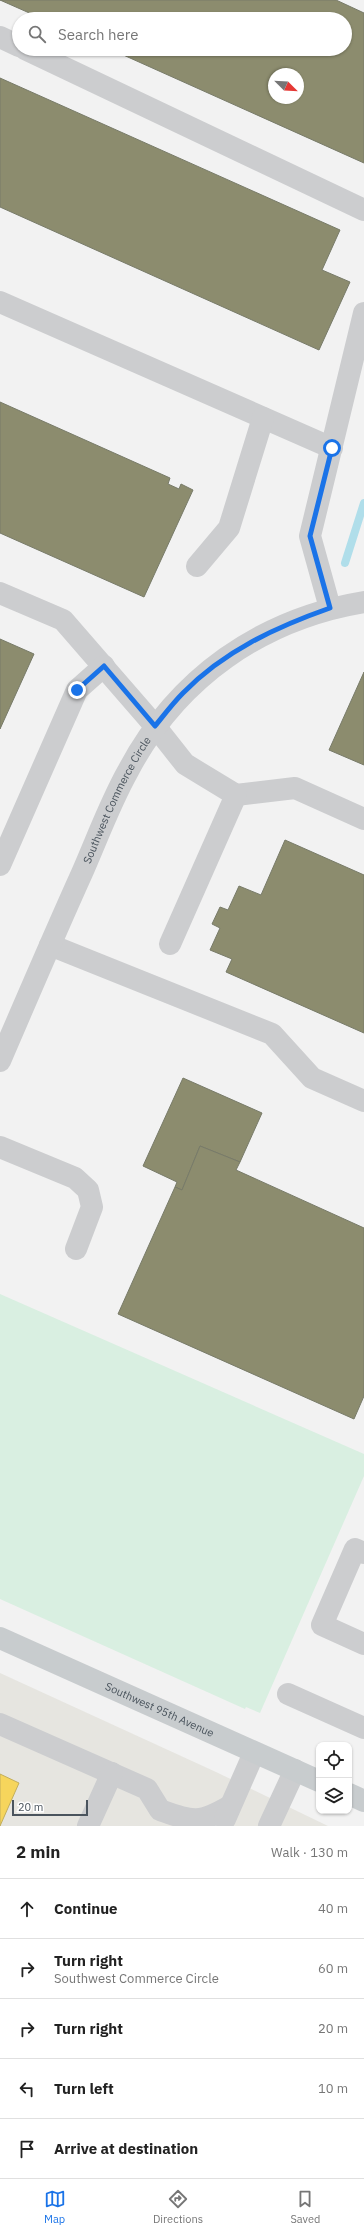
<!DOCTYPE html>
<meta charset="utf-8">
<style>
:root{--surface:#fff;--page:#f6f6f6;--text:#222;--muted:#767676;--line:#e0e0e0;--accent:#1a73e8}
body{margin:0;font-family:"IBM Plex Sans",sans-serif;background:var(--page);color:var(--text)}
.controls{position:absolute;right:12px;bottom:12px;display:grid;overflow:hidden;border-radius:8px;box-shadow:0 1px 3px #0004}
.controls button{width:36px;height:36px;display:grid;place-items:center;padding:0;border:0;border-bottom:1px solid var(--line);background:var(--surface);color:var(--text);font:20px sans-serif}
.compass{position:absolute;left:268px;top:68px;width:36px;height:36px;border-radius:50%;background:var(--surface);box-shadow:0 1px 3px #0004;rotate:114deg}
.scale{position:absolute;left:12px;bottom:10px;width:76px;box-sizing:border-box;padding-left:4px;border:2px solid #4a545d;border-top:0;font-size:11px;line-height:14px;white-space:nowrap;color:#4a545d;-webkit-text-stroke:3px #fff;paint-order:stroke}
.stop{position:absolute;width:12px;height:12px;margin:-9px;border:3px solid #1a73e8;border-radius:50%;background:#fff}
.stop.end{background:#1a73e8;border-color:#fff;box-shadow:0 1px 4px #0008}
.list{margin:0;padding:0;list-style:none}
h2{display:flex;justify-content:space-between;align-items:center;height:52px;margin:0;padding:0 16px;font-size:17px}
h2 small{font-size:13px;font-weight:400;color:var(--muted)}
.list li{display:grid;grid-template-columns:26px 1fr auto;gap:12px;align-items:center;box-sizing:border-box;height:60px;padding:0 16px;border-top:1px solid var(--line)}
.list b{display:block;font-size:15px;white-space:nowrap}
.list p{margin:0;font-size:13px;white-space:nowrap;color:var(--muted)}
.list em{font-size:13px;font-style:normal;color:var(--muted)}
.icon{flex:none;width:22px;height:22px;fill:none;stroke:currentColor;stroke-width:2;stroke-linecap:round;stroke-linejoin:round}
.map{position:relative;flex:none;width:364px;height:1826px;overflow:hidden}
.search{position:absolute;background:var(--surface);box-shadow:0 1px 3px #0004;left:12px;right:12px;top:12px;height:44px;display:flex;align-items:center;gap:10px;box-sizing:border-box;padding:0 14px;border-radius:22px;color:var(--muted);font-size:15px}
.sheet{height:352px;background:var(--surface)}
nav{display:flex;justify-content:space-around;align-items:center;box-sizing:border-box;height:56px;border-top:1px solid var(--line);background:var(--surface);font-size:11px;color:var(--muted)}
nav a{display:grid;justify-items:center;gap:2px}
nav .on{color:var(--accent)}
.map>svg:first-child{display:block}
.commercial{fill:#e6e5e0}
.green{fill:#d9efe1}
.homes{fill:#f6d55c;stroke:#c2ae5c}
.industry{fill:#8c8c6e;stroke:#787b69;fill-rule:evenodd}
.lines{fill:none;stroke-linecap:round;stroke-linejoin:round}
.stream{stroke:#b0deea;stroke-width:8}
.minor{stroke:#cccdcf;stroke-width:22}
.major{stroke:#c8ccce;stroke-width:22}
.route{stroke:#1a73e8;stroke-width:5}
.labels{text-anchor:middle;stroke-width:4;stroke-linejoin:round;paint-order:stroke}
.street-label{font-size:11px;fill:#4a545d;stroke:#fff}
</style>
<div class="map">
<svg width="364" height="1826" viewBox="0 0 364 1826">
<rect width="100%" height="100%" fill="#f2f2f2"/>
<path class="commercial" d="M0 1673 216 1772 328 1826H0Z"/>
<path class="green" d="M0 1294 364 1454V1476L260 1713 246 1707 245 1709 0 1599Z"/>
<path class="homes" d="M0 1774 19 1783 0 1826Z"/>
<g class="industry">
<path d="M0 0H336L364 13V163L110 49H345V19H43ZM274 74H298V98H274Z"/>
<path d="M0 78 340 230 322 270 350 282 319 350 0 207Z"/>
<path d="M0 402 170 478 168 484 179 489 181 484 193 490 144 597 0 533Z"/>
<path d="M0 639 34 654 0 729Z"/>
<path d="M364 672V765L329 750Z"/>
<path d="M285 840 364 875V1033L226 972 232 959 210 950 220 928 212 924 220 907 228 910 239 886 261 895Z"/>
<path d="M183 1078 262 1113 240 1162 200 1146 182 1190 175 1187 177 1182 143 1166Z"/>
<path d="M200 1146 240 1162 236 1170 364 1228V1396L354 1419 118 1314 175 1187 182 1190Z"/>
</g>
<g class="lines">
<path class="stream" d="M345 563 364 503"/>
<g class="minor">
<path d="M0 37 19 46"/>
<path d="M25 49 364 210"/>
<path d="M0 302 332 448"/>
<path d="M197 566 229 528 263 418"/>
<path d="M0 593 63 620 155 726 185 764 236 795 295 788 364 819"/>
<path d="M330 608 310 536 364 313"/>
<path d="M0 865 77 690 104 666"/>
<path d="M170 944 236 795"/>
<path d="M50 945 272 1034 312 1078 364 1101"/>
<path id="s1" d="M0 1061C27 998 54 935 82 873 97 839 110 803 128 771 177 678 261 619 364 602"/>
<path d="M0 1147 75 1178 88 1190 92 1207 76 1249"/>
<path d="M364 1553 355 1549 322 1625 364 1644"/>
<path d="M288 1694 364 1728"/>
<path d="M0 1724 147 1789 160 1810C194 1822 199 1824 230 1806"/>
<path d="M225 1819 254 1753"/>
<path d="M88 1826 112 1773"/>
<path d="M269 1826 295 1770"/>
</g>
<g class="major">
<path id="s2" d="M0 1638 319 1781"/>
<path d="M349 1794 364 1801"/>
</g>
</g>
<g class="lines">
<path class="route" d="M77 690 104 666 155 726C164 715 173 703 183 693 224 651 276 627 330 608L310 536 332 448"/>
</g>
<g class="labels">
<g class="street-label">
<text dy="4" stroke="none"><textPath href="#s1" startOffset="286">Southwest Commerce Circle</textPath></text>
<text dy="4" stroke="none"><textPath href="#s2" startOffset="175">Southwest 95th Avenue</textPath></text>
</g>
</g>
</svg>
<div class="controls">
<button><svg class="icon" aria-label="locate" viewBox="0 0 24 24"><circle cx="12" cy="12" r="6"/><path d="M12 2v4M12 18v4M2 12h4M18 12h4"/></svg></button>
<button><svg class="icon" aria-label="layers" viewBox="0 0 24 24"><path d="M12 4l9 5-9 5-9-5zM3 14l9 5 9-5"/></svg></button>
</div>
<svg class="compass" viewBox="-18 -18 36 36"><path d="M0-13l5 13h-10z" fill="#e53935"/><path d="M0 13l5-13h-10z" fill="#767676"/></svg>
<div class="scale">20 m</div>
<div class="stop" style="left:332px;top:448px"></div>
<div class="stop end" style="left:77px;top:690px"></div>
<div class="search"><svg class="icon" aria-label="search" viewBox="0 0 24 24"><circle cx="10" cy="10" r="6"/><path d="M15 15l6 6"/></svg>Search here</div>
</div>
<section class="sheet">
<h2>2 min<small>Walk · 130 m</small></h2>
<ul class="list">
<li><svg class="icon" aria-label="ahead" viewBox="0 0 24 24"><path d="M12 20V5M6 11l6-6 6 6"/></svg><div><b>Continue</b></div><em>40 m</em></li>
<li><svg class="icon" aria-label="right" viewBox="0 0 24 24"><path d="M7 20v-9h11M14 6l5 5-5 5"/></svg><div><b>Turn right</b><p>Southwest Commerce Circle</p></div><em>60 m</em></li>
<li><svg class="icon" aria-label="right" viewBox="0 0 24 24"><path d="M7 20v-9h11M14 6l5 5-5 5"/></svg><div><b>Turn right</b></div><em>20 m</em></li>
<li><svg class="icon" aria-label="left" viewBox="0 0 24 24"><path d="M17 20v-9H6M10 6l-5 5 5 5"/></svg><div><b>Turn left</b></div><em>10 m</em></li>
<li><svg class="icon" aria-label="arrive" viewBox="0 0 24 24"><path d="M6 21V4h12l-3 4 3 4H6"/></svg><div><b>Arrive at destination</b></div></li>
</ul>
</section>
<nav>
<a class="on"><svg class="icon" aria-label="map" viewBox="0 0 24 24"><path d="M3 6l6-2 6 2 6-2v14l-6 2-6-2-6 2zM9 4v14M15 6v14"/></svg>Map</a>
<a><svg class="icon" aria-label="directions" viewBox="0 0 24 24"><path d="M12 3l9 9-9 9-9-9zM9 14v-3h6M13 9l2 2-2 2"/></svg>Directions</a>
<a><svg class="icon" aria-label="saved" viewBox="0 0 24 24"><path d="M7 4h10v16l-5-4-5 4z"/></svg>Saved</a>
</nav>
